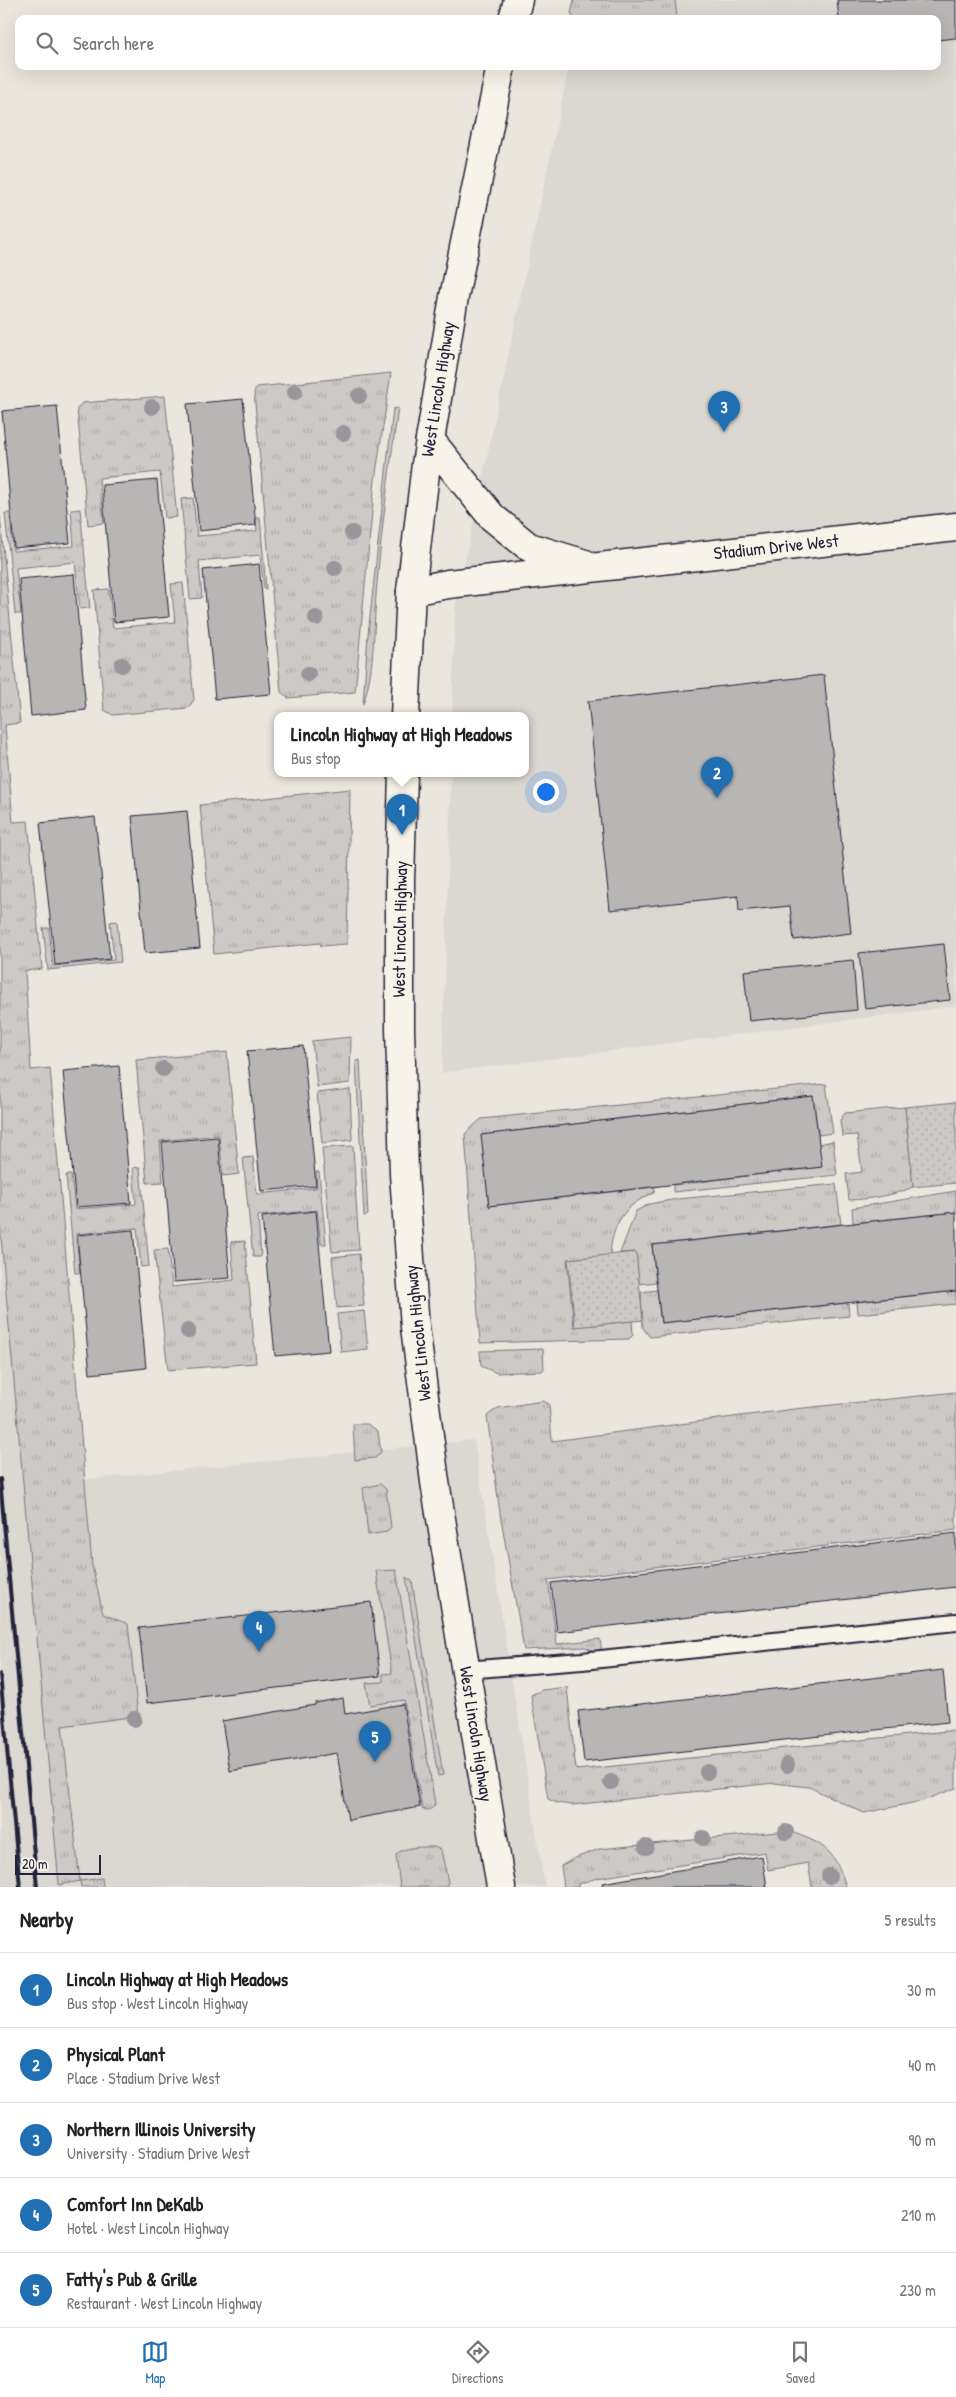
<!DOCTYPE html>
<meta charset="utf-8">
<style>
:root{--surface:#fff;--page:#f6f6f6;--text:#222;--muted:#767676;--line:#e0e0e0;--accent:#1f6fb2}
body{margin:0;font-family:"Patrick Hand",sans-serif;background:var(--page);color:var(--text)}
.scale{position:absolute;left:15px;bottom:12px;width:86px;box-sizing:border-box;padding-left:5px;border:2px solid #22223b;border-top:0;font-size:14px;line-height:18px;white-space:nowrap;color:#22223b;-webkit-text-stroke:4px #f7f3e8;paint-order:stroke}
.you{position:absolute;left:545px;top:791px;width:18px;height:18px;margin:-12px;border:4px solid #fff;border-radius:50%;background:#1a73e8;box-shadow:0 0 0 8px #1a73e833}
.badge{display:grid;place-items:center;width:32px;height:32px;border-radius:50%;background:var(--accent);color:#fff;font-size:16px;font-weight:700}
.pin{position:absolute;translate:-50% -41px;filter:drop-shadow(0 1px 2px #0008)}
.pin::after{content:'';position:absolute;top:26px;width:18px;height:15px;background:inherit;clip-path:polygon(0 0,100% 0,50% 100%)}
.popup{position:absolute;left:274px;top:712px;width:255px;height:65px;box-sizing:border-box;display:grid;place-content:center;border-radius:10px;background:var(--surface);filter:drop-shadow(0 1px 4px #0005);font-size:16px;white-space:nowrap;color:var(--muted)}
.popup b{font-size:19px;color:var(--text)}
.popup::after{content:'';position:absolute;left:50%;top:100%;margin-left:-10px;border:10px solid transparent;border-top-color:var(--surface)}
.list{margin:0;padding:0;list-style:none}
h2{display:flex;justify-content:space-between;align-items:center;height:65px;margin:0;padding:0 20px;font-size:21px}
h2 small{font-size:16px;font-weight:400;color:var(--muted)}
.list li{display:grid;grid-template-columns:32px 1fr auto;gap:15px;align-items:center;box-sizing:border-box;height:75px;padding:0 20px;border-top:1px solid var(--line)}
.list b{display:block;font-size:19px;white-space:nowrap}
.list p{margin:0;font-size:16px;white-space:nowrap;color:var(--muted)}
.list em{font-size:16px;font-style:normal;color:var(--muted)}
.icon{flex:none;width:28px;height:28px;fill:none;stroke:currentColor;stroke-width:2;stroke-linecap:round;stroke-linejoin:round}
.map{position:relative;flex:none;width:956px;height:1887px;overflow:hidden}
.search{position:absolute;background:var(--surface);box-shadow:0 5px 20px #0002;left:15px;right:15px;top:15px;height:55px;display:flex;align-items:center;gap:12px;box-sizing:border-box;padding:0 18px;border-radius:10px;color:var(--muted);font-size:19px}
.sheet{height:440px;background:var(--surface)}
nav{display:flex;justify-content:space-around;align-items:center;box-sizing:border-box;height:70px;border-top:1px solid var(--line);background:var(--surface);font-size:14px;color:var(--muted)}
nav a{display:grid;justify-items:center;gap:2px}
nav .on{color:var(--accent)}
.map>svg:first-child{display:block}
.built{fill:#dbd8d2}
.grass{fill:url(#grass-tufts);stroke:#787680}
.park{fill:url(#park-dots);stroke:#787680}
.building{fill:#b8b6b5;stroke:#22223b}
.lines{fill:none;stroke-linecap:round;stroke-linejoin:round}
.lane-casing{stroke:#22223b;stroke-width:20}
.street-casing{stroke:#22223b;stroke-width:31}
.primary-casing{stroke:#22223b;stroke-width:31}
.lane{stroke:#f7f3e8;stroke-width:16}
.street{stroke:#f7f3e8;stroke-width:28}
.primary{stroke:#f7f3e8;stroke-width:28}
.rail{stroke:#22223b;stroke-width:4}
.tree{fill:#98969b}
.labels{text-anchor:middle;stroke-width:4;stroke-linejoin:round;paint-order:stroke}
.street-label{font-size:18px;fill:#22223b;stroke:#f7f3e8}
</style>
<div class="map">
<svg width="956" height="1887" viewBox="0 0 956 1887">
<defs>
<pattern id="grass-tufts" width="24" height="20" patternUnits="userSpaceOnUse" patternTransform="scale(1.25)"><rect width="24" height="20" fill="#cdc9c6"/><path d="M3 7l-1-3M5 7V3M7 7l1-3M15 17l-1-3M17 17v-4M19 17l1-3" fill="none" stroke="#b0acab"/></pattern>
<pattern id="park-dots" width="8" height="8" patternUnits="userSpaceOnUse" patternTransform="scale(1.25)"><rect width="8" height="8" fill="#cdc9c6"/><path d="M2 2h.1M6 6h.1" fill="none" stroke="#b0acab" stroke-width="1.8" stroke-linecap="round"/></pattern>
</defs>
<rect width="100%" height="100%" fill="#eae6de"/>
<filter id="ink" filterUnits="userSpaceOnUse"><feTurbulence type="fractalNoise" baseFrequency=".02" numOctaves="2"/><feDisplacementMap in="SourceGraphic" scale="10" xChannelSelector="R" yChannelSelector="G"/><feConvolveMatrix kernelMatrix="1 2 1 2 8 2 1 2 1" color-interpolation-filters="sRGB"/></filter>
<g filter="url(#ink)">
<g class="built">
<path d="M583 0H956V1006L442 1073 451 774H526V716H452L455 609 569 66H937V19H579Z"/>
<path d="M0 1225 23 1486 474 1440 545 1887H0Z"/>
</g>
<g class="grass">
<path d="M574 0H675L677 19H574L571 13Z"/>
<path d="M391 373 375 480 355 692 288 698 281 692 254 392 257 387Z"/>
<path d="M165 396 177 517 165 518 160 472 99 478 104 523 88 525 77 409 82 403Z"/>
<path d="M398 408C390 466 382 524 377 583 373 622 376 667 363 704L368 634 393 409Z"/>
<path d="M193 498 197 536 257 531 256 517H260L266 589H264L260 555 199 561 202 598 190 599 181 499Z"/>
<path d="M80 509 90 608 80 609 75 562 16 568 21 614H15L5 513H10L13 551 74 546 71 510Z"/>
<path d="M0 516 20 723 5 725 13 822 28 821 42 969 25 971 31 1070 50 1068 92 1565 103 1614 128 1624 138 1716 62 1726 80 1881 102 1878 103 1887H81L80 1881 59 1885 0 1225Z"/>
<path d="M183 583 194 700 188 708 113 715 104 710 94 590 109 589 113 628 175 622 171 584Z"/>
<path d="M350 789 347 944 321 946 320 943 214 954 200 805Z"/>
<path d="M117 921 121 962 48 970 43 928H49L53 966 114 960 110 922Z"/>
<path d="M351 1037 350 1083 317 1087 312 1041Z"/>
<path d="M227 1052 239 1174 223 1176 219 1135 160 1141 163 1182 147 1183 136 1060Z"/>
<path d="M360 1060 368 1215 364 1216 356 1061Z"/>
<path d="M826 1084 833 1133 818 1135 813 1096 482 1135 489 1206 655 1187 654 1193C624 1204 612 1225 610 1255L567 1260 574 1327 632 1321 633 1335 629 1339 480 1343 465 1134 481 1119Z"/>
<path d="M350 1089 352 1140 322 1143 317 1093Z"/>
<path d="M905 1107 913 1187C892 1196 871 1199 849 1200L846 1174 862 1172 857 1135 842 1136 840 1120 845 1113Z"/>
<path d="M833 1141 837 1175 673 1192V1185L821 1167 819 1144Z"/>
<path d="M353 1146 359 1250 332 1252 322 1148Z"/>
<path d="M253 1157 257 1194 317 1188 316 1172H319L326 1244H321L317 1210 258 1216 261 1257H253L243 1158Z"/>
<path d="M140 1167 149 1266 141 1267 137 1228 76 1234 80 1273H75L66 1175H71L75 1209 136 1204 133 1168Z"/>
<path d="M836 1184 841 1224 652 1245 656 1282 639 1284 636 1252 620 1253 636 1211 649 1204 677 1199Z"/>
<path d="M956 1191V1212L853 1223 852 1208Z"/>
<path d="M245 1241 256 1363 168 1370 154 1250 168 1249 172 1287 234 1280 231 1242Z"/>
<path d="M359 1254 364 1306 337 1308 332 1257Z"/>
<path d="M657 1290 661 1323 848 1303 849 1316 650 1337 643 1328 641 1292Z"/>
<path d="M956 1291V1304L858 1314 857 1302Z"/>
<path d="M364 1311 368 1349 341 1352 337 1314Z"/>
<path d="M543 1349 544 1369 542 1371 497 1373 481 1366 480 1351Z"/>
<path d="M956 1392V1530L548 1580 557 1644 600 1639 602 1654 585 1647 524 1650 500 1513 487 1416 498 1408 543 1401 549 1404 552 1441 794 1409Z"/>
<path d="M353 1424H367L378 1431 381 1452 375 1458 355 1460Z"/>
<path d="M380 1484 386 1489 391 1527 387 1532 368 1535 363 1488Z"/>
<path d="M396 1570 435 1804C432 1810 428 1811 422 1809L404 1700 370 1705 366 1683 383 1682V1674L392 1673 376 1571Z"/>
<path d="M406 1577 412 1581 443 1775 438 1776Z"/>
<path d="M567 1687 576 1770 956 1730V1788L922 1801 864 1813 809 1787 774 1783 572 1805 557 1803 548 1799 531 1695 542 1690Z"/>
<path d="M788 1831C824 1843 835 1850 846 1887H812L808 1863 768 1870 765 1852 597 1878 578 1884V1887H564L561 1866 573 1859 599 1849Z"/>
<path d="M434 1847 441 1850 448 1882 446 1887H400L396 1855C404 1846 422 1847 434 1847Z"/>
</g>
<g class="park">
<path d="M956 1102V1183L913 1187 905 1107Z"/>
<path d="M636 1252 643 1320 575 1327 568 1259Z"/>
</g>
<g class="building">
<path d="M837 0H956V38L937 40V19H839Z"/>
<path d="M243 399 256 525 199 531 187 404Z"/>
<path d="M57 406 70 543 14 548 2 411Z"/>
<path d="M157 480 169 617 114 622 102 485Z"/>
<path d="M259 564 271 694 215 699 203 570Z"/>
<path d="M74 574 86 710 31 716 19 579Z"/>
<path d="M824 675 851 933 794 940 790 906 739 911 738 896 610 910 588 701Z"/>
<path d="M187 811 200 948 145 953 132 816Z"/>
<path d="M95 817 110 959 55 965 40 823Z"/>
<path d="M944 944 950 1000 865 1009 859 953Z"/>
<path d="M853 960 857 1010 749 1021 744 971Z"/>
<path d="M303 1046 316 1186 261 1191 247 1051Z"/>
<path d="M119 1066 131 1203 76 1207 63 1071Z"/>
<path d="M813 1096 822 1167 489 1206 481 1135Z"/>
<path d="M218 1137 230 1278 174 1282 162 1142Z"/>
<path d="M316 1211 329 1351 275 1356 262 1217Z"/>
<path d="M956 1212V1291L661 1323 652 1245Z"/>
<path d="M133 1230 146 1368 90 1374 77 1235Z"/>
<path d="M956 1533V1587L557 1632 551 1583Z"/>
<path d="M371 1602 380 1676 147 1703 139 1628Z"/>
<path d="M943 1670 948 1722 584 1762 578 1711Z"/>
<path d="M343 1698 345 1714 403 1704 420 1807 348 1820 337 1753 230 1771 222 1721 315 1705V1703Z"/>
<path d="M762 1856 767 1887H603L602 1883Z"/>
</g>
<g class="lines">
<g class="lane-casing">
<path id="lane" d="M465 1670 582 1661 956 1622"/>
</g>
<g class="street-casing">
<g id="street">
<path d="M430 440 492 517 529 547 585 564"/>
<path d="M411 591 448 584 956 527"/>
</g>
</g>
<g class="primary-casing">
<g id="primary">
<path d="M513 19 518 0"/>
<path d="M405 716 411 591 426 464 454 297 501 66"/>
<path d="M403 774 400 881V1028L404 1174 415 1327 435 1482 501 1887"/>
</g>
</g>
<use href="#lane" class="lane"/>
<use href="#street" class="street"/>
<use href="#primary" class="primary"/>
<g class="rail">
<path d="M0 1479 37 1887"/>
<path d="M0 1674 20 1887"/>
</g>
</g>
<g class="tree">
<circle cx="295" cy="392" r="8"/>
<circle cx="359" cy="396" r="8"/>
<circle cx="152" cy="407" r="8"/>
<circle cx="343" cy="433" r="8"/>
<circle cx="352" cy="533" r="8"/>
<circle cx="335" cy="568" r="8"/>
<circle cx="316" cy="618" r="8"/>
<circle cx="122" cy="665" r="8"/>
<circle cx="308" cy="674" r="8"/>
<circle cx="163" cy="1069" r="8"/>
<circle cx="188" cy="1331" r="8"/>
<circle cx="134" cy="1719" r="8"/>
<circle cx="787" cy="1765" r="8"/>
<circle cx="707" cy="1772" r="8"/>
<circle cx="611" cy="1782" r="8"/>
<circle cx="786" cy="1832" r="8"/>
<circle cx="703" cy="1838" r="8"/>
<circle cx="646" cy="1847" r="8"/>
<circle cx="829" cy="1876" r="8"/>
</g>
</g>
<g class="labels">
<g class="street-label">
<text transform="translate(438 389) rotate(-81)" y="6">West Lincoln Highway</text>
<text transform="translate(776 547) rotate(-6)" y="6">Stadium Drive West</text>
<text transform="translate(400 929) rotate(-89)" y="6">West Lincoln Highway</text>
<text transform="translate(418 1333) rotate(-96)" y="6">West Lincoln Highway</text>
<text transform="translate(476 1734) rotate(81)" y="6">West Lincoln Highway</text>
</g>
</g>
</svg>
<div class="scale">20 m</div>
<div class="you"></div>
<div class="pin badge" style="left:402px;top:835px">1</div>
<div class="popup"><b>Lincoln Highway at High Meadows</b>Bus stop</div>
<div class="pin badge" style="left:717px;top:798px">2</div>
<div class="pin badge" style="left:724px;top:432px">3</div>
<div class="pin badge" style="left:259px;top:1652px">4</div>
<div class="pin badge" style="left:375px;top:1762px">5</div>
<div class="search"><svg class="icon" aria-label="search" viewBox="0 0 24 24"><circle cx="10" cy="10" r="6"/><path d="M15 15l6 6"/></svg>Search here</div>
</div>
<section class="sheet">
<h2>Nearby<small>5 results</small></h2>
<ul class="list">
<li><span class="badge">1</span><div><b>Lincoln Highway at High Meadows</b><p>Bus stop · West Lincoln Highway</p></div><em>30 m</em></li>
<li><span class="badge">2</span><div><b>Physical Plant</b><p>Place · Stadium Drive West</p></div><em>40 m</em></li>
<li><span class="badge">3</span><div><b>Northern Illinois University</b><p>University · Stadium Drive West</p></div><em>90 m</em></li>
<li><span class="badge">4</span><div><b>Comfort Inn DeKalb</b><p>Hotel · West Lincoln Highway</p></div><em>210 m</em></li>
<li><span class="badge">5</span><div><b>Fatty's Pub &amp; Grille</b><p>Restaurant · West Lincoln Highway</p></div><em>230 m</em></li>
</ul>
</section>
<nav>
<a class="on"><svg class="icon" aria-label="map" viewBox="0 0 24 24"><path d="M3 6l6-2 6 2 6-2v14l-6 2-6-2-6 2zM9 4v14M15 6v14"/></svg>Map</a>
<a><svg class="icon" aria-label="directions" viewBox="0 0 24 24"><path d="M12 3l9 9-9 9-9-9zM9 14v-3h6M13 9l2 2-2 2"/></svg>Directions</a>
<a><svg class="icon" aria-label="saved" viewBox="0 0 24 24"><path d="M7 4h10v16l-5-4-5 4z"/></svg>Saved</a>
</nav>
